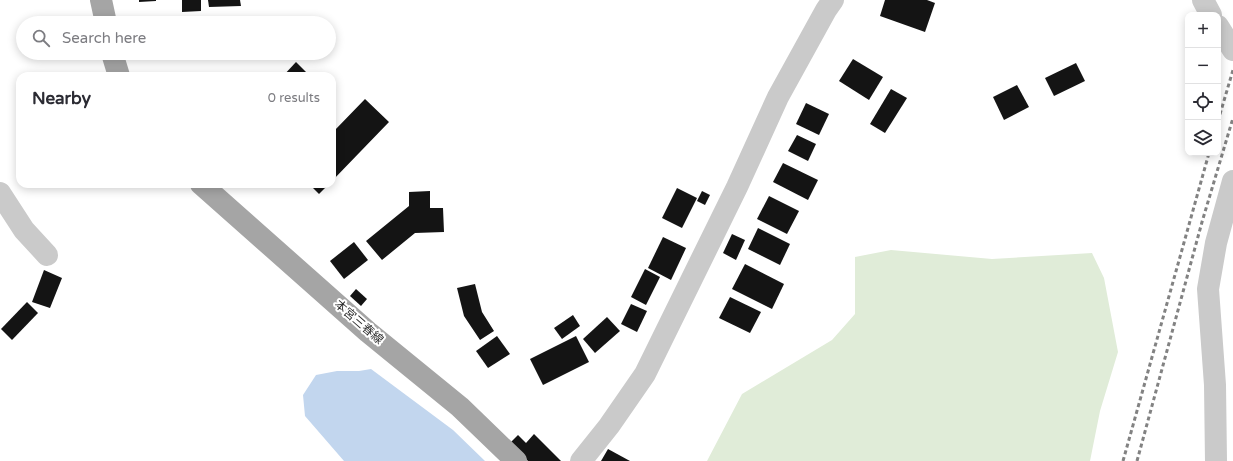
<!DOCTYPE html>
<meta charset="utf-8">
<style>
:root{--surface:#fff;--page:#f7f7f7;--text:#2b2b33;--muted:#7c7c81;--line:#e1e1e2}
body{margin:0;font-family:"Varela Round","Noto Sans JP",sans-serif;background:var(--page);color:var(--text)}
.controls{position:absolute;right:12px;top:12px;display:grid;overflow:hidden;border-radius:8px;box-shadow:0 2px 10px #0003}
.controls button{width:36px;height:36px;display:grid;place-items:center;padding:0;border:0;border-bottom:1px solid var(--line);background:var(--surface);color:var(--text);font:20px sans-serif}
.list{margin:0;padding:0;list-style:none}
h2{display:flex;justify-content:space-between;align-items:center;height:52px;margin:0;padding:0 16px;font-size:17px}
h2 small{font-size:13px;font-weight:400;color:var(--muted)}
.icon{flex:none;width:22px;height:22px;fill:none;stroke:currentColor;stroke-width:2;stroke-linecap:round;stroke-linejoin:round}
.map{position:relative;flex:none;width:1233px;height:461px;overflow:hidden}
.search{position:absolute;background:var(--surface);box-shadow:0 2px 10px #0003;left:16px;top:16px;width:320px;height:44px;display:flex;align-items:center;gap:10px;box-sizing:border-box;padding:0 14px;border-radius:22px;color:var(--muted);font-size:15px}
.panel{position:absolute;background:var(--surface);box-shadow:0 2px 10px #0003;left:16px;top:72px;width:320px;height:116px;border-radius:12px}
.map>svg:first-child{display:block}
.green{fill:#e0ecd8}
.water{fill:#c2d6ee}
.building{fill:#141414}
.lines{fill:none;stroke-linecap:round;stroke-linejoin:round}
.minor{stroke:#cacaca;stroke-width:22}
.major{stroke:#a5a5a5;stroke-width:22}
.rail{stroke:#828282;stroke-width:3;stroke-dasharray:4 3;stroke-linecap:butt}
.labels{text-anchor:middle;stroke-width:4;stroke-linejoin:round;paint-order:stroke}
.street-label{font-size:12px;fill:#2d2d2d;stroke:#fff}
</style>
<div class="map">
<svg width="1233" height="461" viewBox="0 0 1233 461">
<rect width="100%" height="100%" fill="#fff"/>
<path class="green" d="M891 250 992 259 1092 253 1104 278 1118 352 1100 411 1090 461H707L742 394 832 340 855 314V257Z"/>
<path class="water" d="M371 369 453 430 485 461H344L305 416 303 395 316 375 337 371H359Z"/>
<g class="building">
<path d="M139 0H156V1L139 2Z"/>
<path d="M182 0H201V11L182 12Z"/>
<path d="M208 0H240L241 6 209 7Z"/>
<path d="M885 0H927L935 3 925 32 880 16Z"/>
<path d="M853 59 883 77 869 100 839 81Z"/>
<path d="M296 62 310 76H283Z"/>
<path d="M1076 63 1085 81 1054 96 1045 78Z"/>
<path d="M1017 85 1029 107 1004 120 993 97Z"/>
<path d="M891 89 907 98 885 133 870 124Z"/>
<path d="M365 99 389 122 332 181V127L335 130Z"/>
<path d="M806 103 829 114 819 135 796 124Z"/>
<path d="M797 135 816 144 808 161 788 151Z"/>
<path d="M783 163 818 180 808 200 773 182Z"/>
<path d="M309 184H329L319 194Z"/>
<path d="M677 188 697 198 682 228 662 218Z"/>
<path d="M430 191V208H443L444 232 415 233 382 260 366 241 409 206V192Z"/>
<path d="M702 191 710 195 705 205 697 201Z"/>
<path d="M769 196 799 211 787 234 757 219Z"/>
<path d="M758 228 790 244 780 265 748 249Z"/>
<path d="M732 234 745 240 736 260 723 253Z"/>
<path d="M663 237 686 248 671 280 648 268Z"/>
<path d="M354 242 368 260 344 279 330 261Z"/>
<path d="M745 264 784 284 772 309 732 289Z"/>
<path d="M645 269 660 277 646 305 631 297Z"/>
<path d="M44 270 62 278 50 308 32 302Z"/>
<path d="M475 284 482 312 494 331 480 340 464 316 457 288Z"/>
<path d="M356 289 367 299 361 306 350 296Z"/>
<path d="M730 297 761 312 750 333 719 318Z"/>
<path d="M27 302 38 313 12 340 1 329Z"/>
<path d="M631 304 647 311 637 332 621 324Z"/>
<path d="M573 315 580 326 562 339 554 328Z"/>
<path d="M607 317 620 331 595 353 583 339Z"/>
<path d="M497 336 510 354 488 368 476 351Z"/>
<path d="M576 336 589 362 543 385 530 359Z"/>
<path d="M534 434 561 461H528L510 443 518 435 526 443Z"/>
<path d="M608 449 630 461H601Z"/>
</g>
<g class="lines">
<g class="minor">
<path d="M1203 0 1211 15"/>
<path d="M1218 26 1233 50"/>
<path d="M0 193 24 230 47 255"/>
<path d="M581 461 609 426 645 374 737 187 778 97 826 10 833 0"/>
<path d="M1216 461 1215 385 1208 289 1216 243 1233 181"/>
</g>
<g class="major">
<path d="M101 0 106 23"/>
<path d="M112 53 119 76"/>
<path d="M201 184 368 332 460 407 516 461"/>
</g>
<g class="rail">
<path d="M1218 121 1233 70"/>
<path d="M1123 461 1209 153"/>
<path d="M1137 461 1202 222 1233 118"/>
</g>
</g>
<g class="labels">
<g class="street-label">
<text transform="translate(359 322) rotate(41)" y="4">本宮三春線</text>
</g>
</g>
</svg>
<div class="controls">
<button>+</button>
<button>−</button>
<button><svg class="icon" aria-label="locate" viewBox="0 0 24 24"><circle cx="12" cy="12" r="6"/><path d="M12 2v4M12 18v4M2 12h4M18 12h4"/></svg></button>
<button><svg class="icon" aria-label="layers" viewBox="0 0 24 24"><path d="M12 4l9 5-9 5-9-5zM3 14l9 5 9-5"/></svg></button>
</div>
<div class="search"><svg class="icon" aria-label="search" viewBox="0 0 24 24"><circle cx="10" cy="10" r="6"/><path d="M15 15l6 6"/></svg>Search here</div>
<section class="panel">
<h2>Nearby<small>0 results</small></h2>
<ul class="list">
</ul>
</section>
</div>
